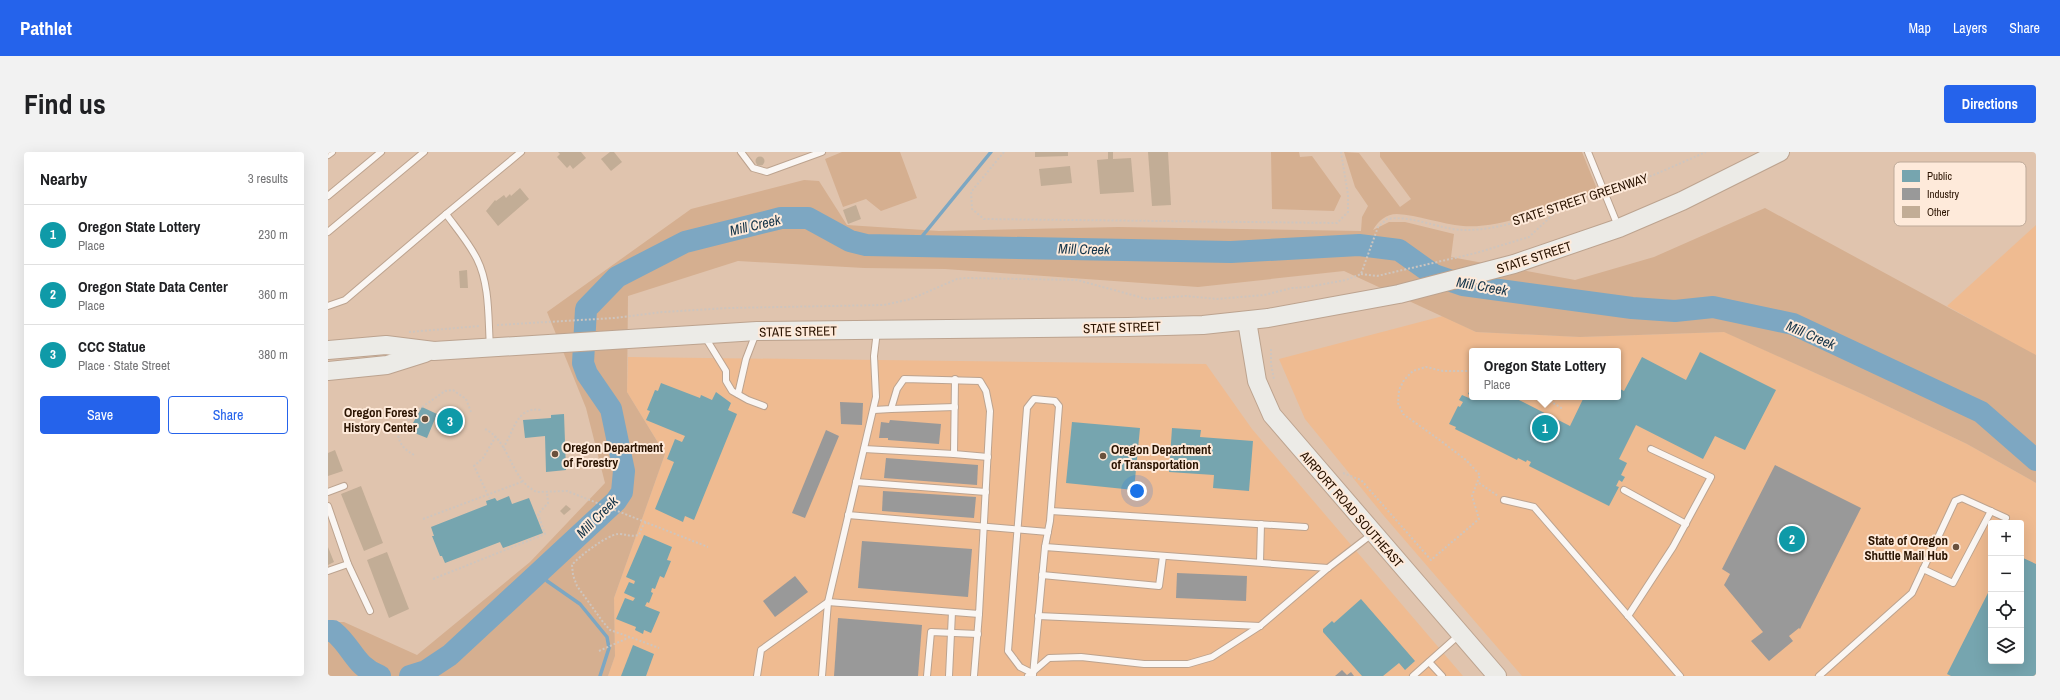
<!DOCTYPE html>
<meta charset="utf-8">
<style>
:root{--surface:#fff;--page:#f2f2f2;--text:#202124;--muted:#757577;--line:#e0e0e0;--accent:#2563eb}
body{margin:0;font-family:"Archivo Narrow",sans-serif;background:var(--page);color:var(--text)}
.controls{position:absolute;right:12px;bottom:12px;display:grid;overflow:hidden;border-radius:4px;box-shadow:0 4px 16px #0002}
.controls button{width:36px;height:36px;display:grid;place-items:center;padding:0;border:0;border-bottom:1px solid var(--line);background:var(--surface);color:var(--text);font:20px sans-serif}
.you{position:absolute;left:809px;top:339px;width:14px;height:14px;margin:-10px;border:3px solid #fff;border-radius:50%;background:#1a73e8;box-shadow:0 0 0 6px #1a73e833}
.badge{display:grid;place-items:center;width:26px;height:26px;border-radius:50%;background:var(--accent);color:#fff;font-size:13px;font-weight:700}
.pin{position:absolute;translate:-50% -50%;border:2px solid #fff;box-shadow:0 1px 4px #0006}
.popup{position:absolute;left:1141px;top:196px;width:152px;height:52px;box-sizing:border-box;display:grid;place-content:center;border-radius:4px;background:var(--surface);filter:drop-shadow(0 1px 3px #0005);font-size:13px;white-space:nowrap;color:var(--muted)}
.popup b{font-size:15px;color:var(--text)}
.popup::after{content:'';position:absolute;left:50%;top:100%;margin-left:-8px;border:8px solid transparent;border-top-color:var(--surface)}
.list{margin:0;padding:0;list-style:none}
h2{display:flex;justify-content:space-between;align-items:center;height:52px;margin:0;padding:0 16px;font-size:17px}
h2 small{font-size:13px;font-weight:400;color:var(--muted)}
.list li{display:grid;grid-template-columns:26px 1fr auto;gap:12px;align-items:center;box-sizing:border-box;height:60px;padding:0 16px;border-top:1px solid var(--line)}
.list b{display:block;font-size:15px;white-space:nowrap}
.list p{margin:0;font-size:13px;white-space:nowrap;color:var(--muted)}
.list em{font-size:13px;font-style:normal;color:var(--muted)}
.actions{display:flex;gap:8px;padding:12px 16px}
.actions a{flex:1;padding:9px 0;border:1px solid var(--accent);border-radius:4px;text-align:center;font-size:14px;color:var(--accent)}
.actions .main{background:var(--accent);color:#fff}
.icon{flex:none;width:22px;height:22px;fill:none;stroke:currentColor;stroke-width:2;stroke-linecap:round;stroke-linejoin:round}
.map{position:relative;flex:none;width:1708px;height:524px;overflow:hidden;border-radius:4px}
header{display:flex;align-items:center;gap:24px;box-sizing:border-box;height:56px;padding:0 20px;background:var(--accent);color:#fff}
header strong{font-size:19px}
nav{display:flex;gap:22px;margin-inline-start:auto;font-size:14px}
.intro{display:flex;align-items:center;justify-content:space-between;box-sizing:border-box;height:96px;padding:0 24px}
h1{margin:0;font-size:28px}
.button{padding:10px 18px;border-radius:4px;background:var(--accent);color:#fff;font-size:14px;font-weight:700}
main{display:flex;gap:24px;padding:0 24px}
aside{flex:1;background:var(--surface);border-radius:4px;box-shadow:0 4px 16px #0002}
.map>svg:first-child{display:block}
.built{fill:#efbb91;fill-rule:evenodd}
.green{fill:#d5af90}
.public{fill:#76a5af}
.industry{fill:#999}
.lines{fill:none;stroke-linecap:round;stroke-linejoin:round}
.stream{stroke:#7da7c2;stroke-width:3.5}
.river{stroke:#7da7c2;stroke-width:22}
.building{fill:#c2ad96}
.service-casing{stroke:#bca38f;stroke-width:8}
.secondary-casing{stroke:#bca38f;stroke-width:20}
.path{stroke:#cec5be;stroke-width:2;stroke-dasharray:2 2;stroke-linecap:butt}
.service{stroke:#faf6f3;stroke-width:6}
.secondary{stroke:#ecebe7;stroke-width:18}
.poi-dot{fill:#6a513d;stroke:#feeada;stroke-width:1.5}
.labels{text-anchor:middle;stroke-width:4;stroke-linejoin:round;paint-order:stroke}
.street-label{font-size:13px;fill:#2a1300;stroke:#feeada}
.poi-label{font-size:13px;font-weight:bold;fill:#2a1300;stroke:#feeada;text-anchor:end}
.water-label{font-size:14px;font-style:italic;fill:#143449;stroke:#feeada}
.key{fill:#feeada;stroke:#beaa99;stroke-width:1}
.key-label{font-size:11px;fill:#2a1300}
</style>
<header>
<strong>Pathlet</strong>
<nav><a>Map</a><a>Layers</a><a>Share</a></nav>
</header>
<div class="intro"><h1>Find us</h1><a class="button">Directions</a></div>
<main>
<aside>
<h2>Nearby<small>3 results</small></h2>
<ul class="list">
<li><span class="badge" style="background:#0f9aa8">1</span><div><b>Oregon State Lottery</b><p>Place</p></div><em>230 m</em></li>
<li><span class="badge" style="background:#0f9aa8">2</span><div><b>Oregon State Data Center</b><p>Place</p></div><em>360 m</em></li>
<li><span class="badge" style="background:#0f9aa8">3</span><div><b>CCC Statue</b><p>Place · State Street</p></div><em>380 m</em></li>
</ul>
<div class="actions"><a class="main">Save</a><a>Share</a></div>
</aside>
<div class="map">
<svg width="1708" height="524" viewBox="0 0 1708 524">
<rect width="100%" height="100%" fill="#e0c4ae"/>
<g class="built">
<path d="M1708 73V204L1619 154Z"/>
<path d="M1115 164 1148 180 1252 185 1397 180 1534 242 1639 292 1708 331V524H1194L1056 364 977 267 951 207ZM1144 199H1290V245H1144ZM1663 371H1693V509H1663Z"/>
<path d="M300 205 878 212 924 277 1135 524H280L287 504 286 446 337 302 299 240Z"/>
</g>
<g class="green">
<path d="M514 0H572L589 46 553 59 538 47 515 55 497 7Z"/>
<path d="M943 0H971L972 5 984 4 1013 44 1006 59 944 57Z"/>
<path d="M1016 0 1031 1 1072 55 1083 47 1052 5V0H1254L1269 37 1264 41C1228 54 1173 77 1135 74 1113 72 1090 63 1069 62 1058 62 1050 69 1045 78L1061 70H1077L1126 82 1123 105 1247 128 1326 105 1437 56 1708 203V331L1639 292 1534 242 1396 180 1252 185 1148 180 1016 119 870 135 617 117 536 116 410 109 300 144 299 240 337 302 286 446 287 504 280 524H0V470H16L89 503 202 410 277 331 258 256 219 160 363 57 476 28 491 29 519 73 611 79 790 75 1033 79 1034 65 1040 54 1027 35Z"/>
</g>
<g class="public">
<path d="M1372 200 1448 238 1417 298 1387 284 1375 307 1308 273 1291 307 1299 311 1293 323 1297 325 1294 330 1291 328 1288 334 1291 335 1281 354 1201 314 1203 310 1199 308 1198 310 1190 306 1189 308 1127 277 1128 275 1121 272 1130 254 1132 255 1135 250 1131 248 1134 243 1141 246 1142 243 1140 242 1144 234V245H1185L1242 274 1256 245H1290V236L1296 239 1314 205 1358 228Z"/>
<path d="M333 231 372 246 373 243 384 248 388 240 403 251 400 258 409 262 366 368 357 364 355 370 327 357 346 310 339 307 347 287 354 290 357 284 318 268 322 259 319 258 327 238 330 239Z"/>
<path d="M94 255 109 262 99 286 84 280 87 272 85 271Z"/>
<path d="M236 262 238 318 218 320 217 284 197 286 195 268 223 266V263Z"/>
<path d="M744 270 812 276 806 338 738 331Z"/>
<path d="M844 276 873 278 872 285 925 289 921 339 885 336 886 323 841 320Z"/>
<path d="M181 344 184 352 201 346 215 381 175 396 172 390 117 411 114 404H112L104 384H106L103 375 159 353 158 349 167 346 169 349Z"/>
<path d="M316 383 344 395 339 408 343 409 336 426 332 424 327 437 324 436 323 440 325 441 321 451 319 450 317 454 332 460 323 481 316 478 315 482 307 478 308 475 288 467 297 446 305 449 307 446 296 441 301 430 306 432 307 429 298 425Z"/>
<path d="M1693 405 1708 412V524H1623L1619 522 1663 435V509H1693Z"/>
<path d="M1033 447 1087 509 1077 518 1071 511 1055 524H1034L995 480V477L1004 469 1006 471Z"/>
<path d="M305 493 326 502 318 524H293Z"/>
</g>
<g class="industry">
<path d="M512 250 535 251 534 273 513 272Z"/>
<path d="M562 268 613 272 611 292 560 288V286H551L553 270 561 271Z"/>
<path d="M498 278 511 284 477 366 464 361Z"/>
<path d="M558 306 650 313 649 333 556 326Z"/>
<path d="M1447 313 1533 356 1472 477 1471 476 1461 484 1465 489 1441 509 1423 489 1435 480 1396 433 1402 422 1394 417Z"/>
<path d="M555 339 648 345 646 366 554 359Z"/>
<path d="M534 389 644 397 640 445 530 436Z"/>
<path d="M849 421 919 424 918 449 848 446Z"/>
<path d="M467 424 480 440 447 465 435 449Z"/>
<path d="M510 466 594 473 590 524H506Z"/>
<path d="M1014 518 1019 523 1023 520 1026 524H1007Z"/>
</g>
<g class="lines">
<g class="stream">
<path d="M587 93 663 0"/>
<path d="M214 419 219 429 252 452 279 485 281 496 272 524"/>
</g>
<g class="river">
<path d="M0 479H5C25 495 26 514 52 524"/>
<path d="M82 524 98 519 122 503 288 349 294 340 296 319 283 257 259 222 255 211 258 157 289 125 357 90 453 66H480L522 89 538 93 903 100 1031 93 1071 98 1106 123 1135 133 1304 156 1347 159 1385 155 1465 172 1653 260 1708 308"/>
</g>
</g>
<g class="building">
<path d="M230 0H253L258 6 245 17 242 13 239 16 229 5 232 2Z"/>
<path d="M282 0H286L294 10 283 19 273 7Z"/>
<path d="M707 0H740V4L707 5Z"/>
<path d="M780 0H785V7L803 6 806 40 772 42 769 8 780 7Z"/>
<path d="M820 0H840L843 53 824 54Z"/>
<circle cx="432" cy="9" r="4.5"/>
<path d="M742 14 744 31 713 34 711 17Z"/>
<path d="M192 36 201 47 170 74 158 59 167 48 168 49 176 43 178 46 182 42 183 44Z"/>
<path d="M528 53 533 67 520 72 515 58Z"/>
<path d="M139 118 140 136H132L131 119Z"/>
<path d="M7 298 15 319 0 324V301Z"/>
<path d="M33 334 55 391 36 399 13 342Z"/>
<path d="M238 353 243 357 236 363 232 359Z"/>
<path d="M0 395 6 410 0 413Z"/>
<path d="M59 400 81 457 61 466 39 408Z"/>
</g>
<g class="lines">
<g class="service-casing">
<g id="service">
<path d="M413 0 425 16 439 20 494 0"/>
<path d="M1260 0 1290 74"/>
<path d="M0 3 4 0"/>
<path d="M0 44 53 0"/>
<path d="M0 80 96 0"/>
<path d="M0 154 17 148 118 62"/>
<path d="M377 185 398 219V229L404 239 420 248 436 254"/>
<path d="M162 195C160 167 162 133 149 107 141 91 129 77 118 62L193 0"/>
<path d="M627 227 626 302 660 305"/>
<path d="M410 242 418 207 428 181"/>
<path d="M563 257 627 255"/>
<path d="M536 297 626 302"/>
<path d="M528 330 658 340"/>
<path d="M1296 338 1358 372"/>
<path d="M0 340 16 334"/>
<path d="M1176 348 1206 355 1352 524"/>
<path d="M0 354 20 412 0 419"/>
<path d="M723 359 977 375"/>
<path d="M520 363 720 380"/>
<path d="M932 410 933 372"/>
<path d="M20 412 42 459"/>
<path d="M1595 417 1625 431 1663 359"/>
<path d="M714 423 831 434 835 404"/>
<path d="M710 464 932 474"/>
<path d="M1300 464 1345 395 1383 325 1323 297"/>
<path d="M1101 510 1114 524"/>
<path d="M704 521 692 515 680 499 699 256 706 247 727 249 731 254 722 369 717 395"/>
<path d="M705 523 717 395 1000 416"/>
<path d="M429 524 433 498 500 450 651 462 662 259 658 239 652 229 576 227 569 237 563 257 546 258"/>
<path d="M494 524 500 450 548 245 546 204 549 179"/>
<path d="M599 524 603 480 650 482"/>
<path d="M621 524 624 460"/>
<path d="M646 524 651 462"/>
<path d="M700 524 721 506 753 505 816 512H860L884 505 932 474 1000 416 1044 382"/>
<path d="M1085 524 1131 483"/>
<path d="M1491 524 1584 441 1627 349 1634 346 1678 366"/>
</g>
</g>
<g class="secondary-casing">
<g id="secondary">
<path d="M919 169 929 229 944 263 1169 524"/>
<path d="M0 198 58 193 106 199 429 179 800 175 875 173 940 166 1071 142 1186 112 1291 76 1354 49 1452 0"/>
<path d="M0 219 59 213 97 201"/>
</g>
</g>
<g class="path">
<path d="M676 0 643 40 644 57 656 67 1009 71 1020 60V43L1013 0"/>
<path d="M1284 38 1328 22 1378 0"/>
<path d="M1033 122 1049 124 1148 101 1201 85 1231 57"/>
<path d="M169 173 286 166 335 160 400 156 556 153 583 147 629 127 637 126 749 128 819 147 858 144 889 147 936 143 964 136 980 135 1018 128 1033 122 1050 75 1059 67C1085 63 1110 77 1135 78 1176 79 1230 57 1268 43"/>
<path d="M81 180 152 174"/>
<path d="M943 197V212L946 227"/>
<path d="M1215 245 1235 257"/>
<path d="M157 277C182 289 183 329 209 340L239 339 380 395"/>
<path d="M175 296C186 280 188 254 213 258"/>
<path d="M86 303C77 298 72 293 70 283L84 262 117 239 125 238 138 247 143 260"/>
<path d="M1015 321 1033 328 1103 408 1151 367 1144 344 1152 323 1138 308 1113 289 1075 262 1070 251 1071 238 1076 228 1085 219 1098 215 1115 219H1144"/>
<path d="M1151 331 1170 344"/>
<path d="M162 347 146 314 155 306 168 284"/>
<path d="M95 367 196 329"/>
<path d="M105 427 217 382 210 362 220 351 219 340"/>
<path d="M302 485 282 478 275 470 249 434 245 423 244 413C250 405 279 383 290 382 298 382 303 385 311 383L314 375 318 370"/>
<path d="M271 499 302 485 331 496"/>
</g>
<use href="#service" class="service"/>
<use href="#secondary" class="secondary"/>
</g>
<g class="poi-dot">
<circle cx="97" cy="267" r="4"/>
<circle cx="227" cy="302" r="4"/>
<circle cx="775" cy="304" r="4"/>
<circle cx="1628" cy="395" r="4"/>
</g>
<g class="labels">
<g class="street-label">
<text transform="translate(1252 47) rotate(-18)" y="5">STATE STREET GREENWAY</text>
<text transform="translate(1206 105) rotate(-18)" y="5">STATE STREET</text>
<text transform="translate(794 175) rotate(-2)" y="5">STATE STREET</text>
<text transform="translate(470 179) rotate(-1)" y="5">STATE STREET</text>
<text transform="translate(1024 357) rotate(49)" y="5">AIRPORT ROAD SOUTHEAST</text>
</g>
<g class="poi-label">
<text x="89" y="265">Oregon Forest<tspan x="89" dy="15">History Center</tspan></text>
<text x="235" y="300" text-anchor="start">Oregon Department<tspan x="235" dy="15">of Forestry</tspan></text>
<text x="783" y="302" text-anchor="start">Oregon Department<tspan x="783" dy="15">of Transportation</tspan></text>
<text x="1620" y="393">State of Oregon<tspan x="1620" dy="15">Shuttle Mail Hub</tspan></text>
</g>
<g class="water-label">
<text transform="translate(427 73) rotate(-13)" y="5">Mill Creek</text>
<text transform="translate(756 97) rotate(1)" y="5">Mill Creek</text>
<text transform="translate(1154 134) rotate(10)" y="5">Mill Creek</text>
<text transform="translate(1483 183) rotate(23)" y="5">Mill Creek</text>
<text transform="translate(269 365) rotate(-45)" y="5">Mill Creek</text>
</g>
</g>
<rect x="1566" y="10" width="132" height="64" rx="6" class="key"/>
<rect x="1574" y="18" width="18" height="12" fill="#76a5af"/>
<rect x="1574" y="36" width="18" height="12" fill="#999"/>
<rect x="1574" y="54" width="18" height="12" fill="#c2ad96"/>
<g class="key-label">
<text x="1599" y="28">Public</text>
<text x="1599" y="46">Industry</text>
<text x="1599" y="64">Other</text>
</g>
</svg>
<div class="controls">
<button>+</button>
<button>−</button>
<button><svg class="icon" aria-label="locate" viewBox="0 0 24 24"><circle cx="12" cy="12" r="6"/><path d="M12 2v4M12 18v4M2 12h4M18 12h4"/></svg></button>
<button><svg class="icon" aria-label="layers" viewBox="0 0 24 24"><path d="M12 4l9 5-9 5-9-5zM3 14l9 5 9-5"/></svg></button>
</div>
<div class="you"></div>
<div class="pin badge" style="left:1217px;top:276px;background:#0f9aa8">1</div>
<div class="popup"><b>Oregon State Lottery</b>Place</div>
<div class="pin badge" style="left:1464px;top:387px;background:#0f9aa8">2</div>
<div class="pin badge" style="left:122px;top:269px;background:#0f9aa8">3</div>
</div>
</main>
